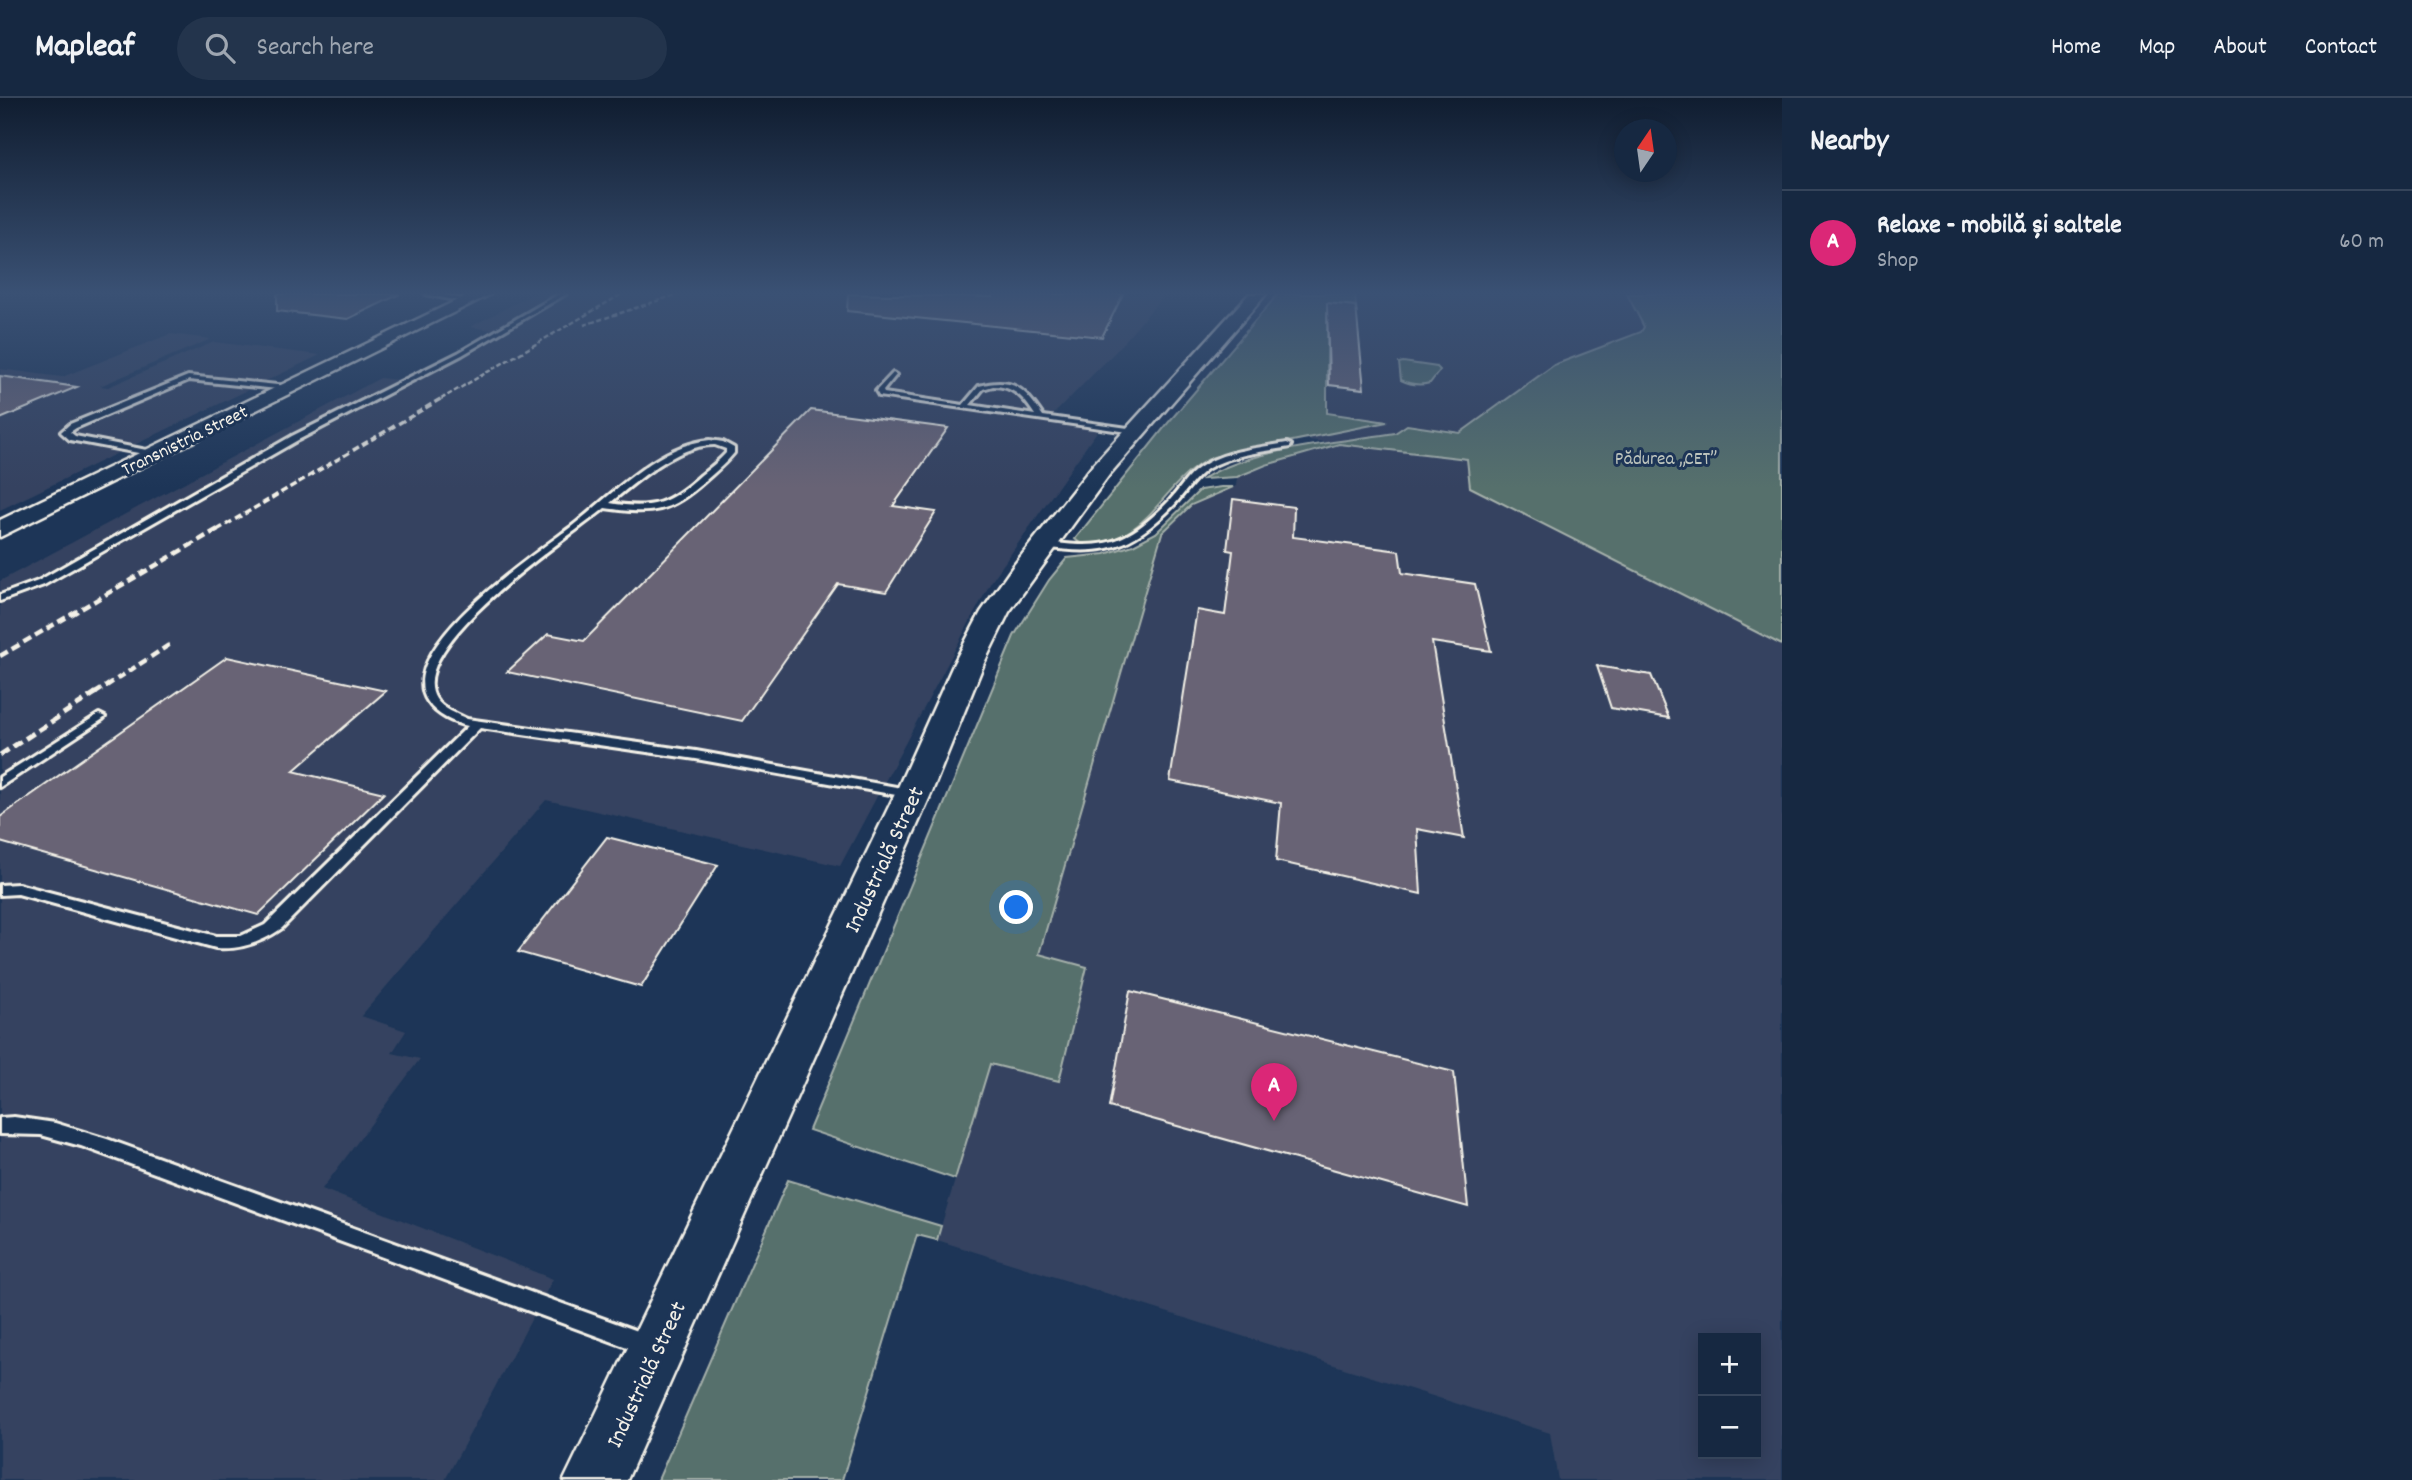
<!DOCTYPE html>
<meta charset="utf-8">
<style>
:root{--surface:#162841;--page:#23344c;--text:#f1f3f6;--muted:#9ea6b1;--line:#35445a;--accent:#db2777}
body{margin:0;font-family:Dekko,sans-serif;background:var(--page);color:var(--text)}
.controls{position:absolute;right:21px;bottom:21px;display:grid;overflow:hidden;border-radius:0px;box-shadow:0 4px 18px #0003}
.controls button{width:63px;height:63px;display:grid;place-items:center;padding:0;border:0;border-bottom:2px solid var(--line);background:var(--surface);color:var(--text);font:35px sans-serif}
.compass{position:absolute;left:1614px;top:21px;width:63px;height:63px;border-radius:50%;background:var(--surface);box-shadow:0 4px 18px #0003;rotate:13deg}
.you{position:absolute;left:1017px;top:810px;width:24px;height:24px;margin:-18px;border:5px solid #fff;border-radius:50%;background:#1a73e8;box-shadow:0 0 0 10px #1a73e833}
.badge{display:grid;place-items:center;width:46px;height:46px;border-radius:50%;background:var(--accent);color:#fff;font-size:23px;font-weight:700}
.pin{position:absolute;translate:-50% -58px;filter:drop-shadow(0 2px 4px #0008)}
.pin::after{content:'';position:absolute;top:37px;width:24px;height:21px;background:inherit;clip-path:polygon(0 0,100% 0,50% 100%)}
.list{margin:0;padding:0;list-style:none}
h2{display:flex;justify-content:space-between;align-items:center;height:91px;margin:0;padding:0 28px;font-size:30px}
h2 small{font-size:23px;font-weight:400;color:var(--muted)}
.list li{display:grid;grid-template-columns:46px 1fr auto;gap:21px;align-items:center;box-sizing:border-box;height:105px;padding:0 28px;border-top:2px solid var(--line)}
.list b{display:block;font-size:26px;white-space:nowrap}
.list p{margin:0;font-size:23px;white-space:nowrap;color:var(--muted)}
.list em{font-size:23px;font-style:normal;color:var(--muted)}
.icon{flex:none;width:38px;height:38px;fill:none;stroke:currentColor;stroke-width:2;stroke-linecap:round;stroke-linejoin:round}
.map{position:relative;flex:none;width:1782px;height:1382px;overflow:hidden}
header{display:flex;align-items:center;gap:42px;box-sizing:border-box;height:98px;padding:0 35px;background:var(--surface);border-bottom:2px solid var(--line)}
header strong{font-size:33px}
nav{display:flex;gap:38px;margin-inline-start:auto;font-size:24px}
.search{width:490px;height:63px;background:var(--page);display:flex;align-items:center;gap:18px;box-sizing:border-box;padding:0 24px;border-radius:38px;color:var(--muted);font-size:26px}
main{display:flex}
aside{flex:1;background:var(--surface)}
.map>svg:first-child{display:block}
.built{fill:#344360;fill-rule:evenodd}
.green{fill:#566f6c;stroke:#a5b0aa;stroke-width:2}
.building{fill:#686475;stroke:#f4f1e8;stroke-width:2}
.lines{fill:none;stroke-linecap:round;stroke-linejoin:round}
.lane-casing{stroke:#f4f1e8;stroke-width:6}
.secondary-casing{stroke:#f4f1e8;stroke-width:5}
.lane{fill:#1d3557;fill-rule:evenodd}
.secondary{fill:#1d3557;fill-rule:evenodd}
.rail-far3{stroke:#f4f1e8;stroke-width:2.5;stroke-dasharray:5 2.5;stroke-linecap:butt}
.rail-far2{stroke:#f4f1e8;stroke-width:3.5;stroke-dasharray:7 3.5;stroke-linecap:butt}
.rail-far1{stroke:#f4f1e8;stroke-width:4.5;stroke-dasharray:9 4.5;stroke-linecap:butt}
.rail{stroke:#f4f1e8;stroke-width:5;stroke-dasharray:10 5;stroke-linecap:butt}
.labels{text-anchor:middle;stroke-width:6;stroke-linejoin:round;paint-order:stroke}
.far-street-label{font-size:19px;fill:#f4f1e8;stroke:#1d3557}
.far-park-label{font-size:19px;fill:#bdc4bd;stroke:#1d3557}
.street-label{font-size:23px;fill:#f4f1e8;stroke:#1d3557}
</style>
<header>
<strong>Mapleaf</strong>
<div class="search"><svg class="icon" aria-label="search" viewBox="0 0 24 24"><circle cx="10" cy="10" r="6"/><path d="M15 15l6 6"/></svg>Search here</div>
<nav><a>Home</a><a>Map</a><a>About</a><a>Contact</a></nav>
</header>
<main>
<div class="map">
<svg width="1782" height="1382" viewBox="0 0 1782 1382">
<rect width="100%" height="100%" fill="#1d3557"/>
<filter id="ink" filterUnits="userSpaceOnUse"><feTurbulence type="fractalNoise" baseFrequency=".0143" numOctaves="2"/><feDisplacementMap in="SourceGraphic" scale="14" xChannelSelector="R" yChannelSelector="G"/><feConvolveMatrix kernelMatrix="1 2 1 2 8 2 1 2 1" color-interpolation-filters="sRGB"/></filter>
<g filter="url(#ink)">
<g class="built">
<path d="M533 196H1165L1118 251 1046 324 1098 332 991 484 840 768 546 702 361 918 406 933 392 955 420 961 322 1091 553 1181 445 1382H0V483L380 280 407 283 468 254 499 233 470 229Z"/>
<path d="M1298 196H1651L1667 235 1470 389 1782 547V1382H1558L1550 1335 937 1142 990 965 1059 982 1039 857 1162 435 1191 407 1236 388 1237 379 1333 345 1188 327ZM1703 1240H1756V1356H1703Z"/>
<path d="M170 236 211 241 100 288 108 289 214 244 320 257 0 412V271L62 279Z"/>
</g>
<g class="green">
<path d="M1278 196H1355L1356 208 1327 206V315L1387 324 1213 359C1157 385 1154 446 1081 446L1075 441 1168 325Z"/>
<path d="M1627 196H1782V547L1470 389 1467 361 1339 346 1266 367 1237 379 1203 381C1248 351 1340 344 1395 335L1407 327 1460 335 1554 267 1641 234 1644 229Z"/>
<path d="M1403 264 1437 269 1440 272 1430 285C1419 288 1411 287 1401 282L1399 265Z"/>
<path d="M1221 389H1233L1191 407 1162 435 1039 856 1087 869 1059 983 990 966 955 1081 809 1032 1014 538 1049 482 1067 460 1105 456 1133 447 1156 435 1200 392Z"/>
<path d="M788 1082 941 1128 937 1142 917 1137 842 1382H658Z"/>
</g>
<g class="building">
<path d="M277 196H400L348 221 277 213Z"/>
<path d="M848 196 993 199V196H1123L1102 239 847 213Z"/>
<path d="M1327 205 1356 208 1364 291 1329 287Z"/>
<path d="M0 278 77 289 0 321Z"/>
<path d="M811 312 948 330 893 408 936 414 886 494 838 486 742 623 507 574 548 536 584 543Z"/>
<path d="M1233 401 1294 409 1293 439 1399 453 1402 475 1475 486 1491 553 1432 544 1464 740 1417 731 1421 796 1276 763 1281 705 1170 683 1197 512 1225 517 1233 453 1227 452Z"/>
<path d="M227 559 386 593 293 673 384 695 258 817 0 744V719Z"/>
<path d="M1597 568 1651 577 1669 620 1611 610Z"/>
<path d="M607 739 718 767 641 889 518 854Z"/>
<path d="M1130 893 1454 974 1468 1109 1109 1009Z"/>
</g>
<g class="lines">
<g class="lane-casing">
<g id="lane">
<path d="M426 196H440L471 203 468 205Z"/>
<path d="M559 196H566L462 257 298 342 44 487 0 503V497L38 483 292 338 458 255Z"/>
<path d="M893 275 896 277 883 293 884 295 963 307 979 288C1013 279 1024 290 1043 318L1135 331 1139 333 1135 335 879 298 876 293ZM993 288C1014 288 1024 300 1035 317L970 307 983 291Z"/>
<path d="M188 278 287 288 290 290 287 292 189 282 76 330 70 334 75 338 157 354V358H154L70 342 61 334 70 326Z"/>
<path d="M710 342 723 344 734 350V355C726 365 716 373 706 382 670 415 653 417 605 410 571 438 403 548 436 601 443 611 457 616 467 621L696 653 913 692 919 696 917 699 913 700 696 661 480 630 282 830C262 844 241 852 216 850L18 796 0 797V787L18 786 216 838H241L265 827 468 628C454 625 436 617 428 604 392 552 536 455 571 429 610 399 658 346 710 342ZM715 347 726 351V355C719 363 710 370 701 377 669 406 653 412 610 405 637 383 678 346 715 347Z"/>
<path d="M1287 345 1291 347 1290 349C1262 354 1232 356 1207 371 1194 380 1185 395 1174 407 1131 451 1104 458 1044 449L1040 446 1044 443C1104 453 1128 446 1170 402 1180 391 1187 378 1199 370 1224 352 1258 350 1287 345Z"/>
<path d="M99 616 105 619 103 621 0 689V679Z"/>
<path d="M14 1019 55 1025 107 1041 646 1236 653 1239 656 1246 653 1253 646 1256 81 1048 41 1037 0 1036V1020Z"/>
</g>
</g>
<g class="secondary-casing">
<g id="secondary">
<path d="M470 196H491L0 439V422Z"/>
<path d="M1249 196H1266L1109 377 1009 514 984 565 931 696 627 1382H564L895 696 954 565 981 514 1014 467 1093 367Z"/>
</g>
</g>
<use href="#lane" class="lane"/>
<use href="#secondary" class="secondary"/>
<g class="rail-far3">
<path d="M584 227 678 196"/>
<path d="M441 301 622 196"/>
</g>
<path class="rail-far2" d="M217 432 444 299"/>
<g class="rail-far1">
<path d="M0 558 220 430"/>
<path d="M94 596 172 545"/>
</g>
<path class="rail" d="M0 657 97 594"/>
</g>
</g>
<linearGradient id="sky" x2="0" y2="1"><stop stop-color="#101d30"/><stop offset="0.5" stop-color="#3a5174"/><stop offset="1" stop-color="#3a5174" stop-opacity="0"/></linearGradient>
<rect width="1782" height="390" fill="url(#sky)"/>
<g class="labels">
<g class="far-street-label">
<text transform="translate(184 341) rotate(-26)" y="7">Transnistria Street</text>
</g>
<g class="far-park-label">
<text x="1666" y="366">Pădurea „CET”</text>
</g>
<g class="street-label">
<text transform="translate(883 761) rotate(-65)" y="8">Industrială Street</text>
<text transform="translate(645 1276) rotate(-65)" y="8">Industrială Street</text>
</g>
</g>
</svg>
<div class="controls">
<button>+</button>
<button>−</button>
</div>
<svg class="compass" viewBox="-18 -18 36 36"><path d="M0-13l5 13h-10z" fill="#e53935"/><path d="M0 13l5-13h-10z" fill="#9ea6b1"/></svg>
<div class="you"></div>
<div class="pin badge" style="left:1274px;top:1023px">A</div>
</div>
<aside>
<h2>Nearby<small></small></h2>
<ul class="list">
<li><span class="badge">A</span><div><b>Relaxe - mobilă și saltele</b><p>Shop</p></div><em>60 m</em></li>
</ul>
</aside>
</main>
